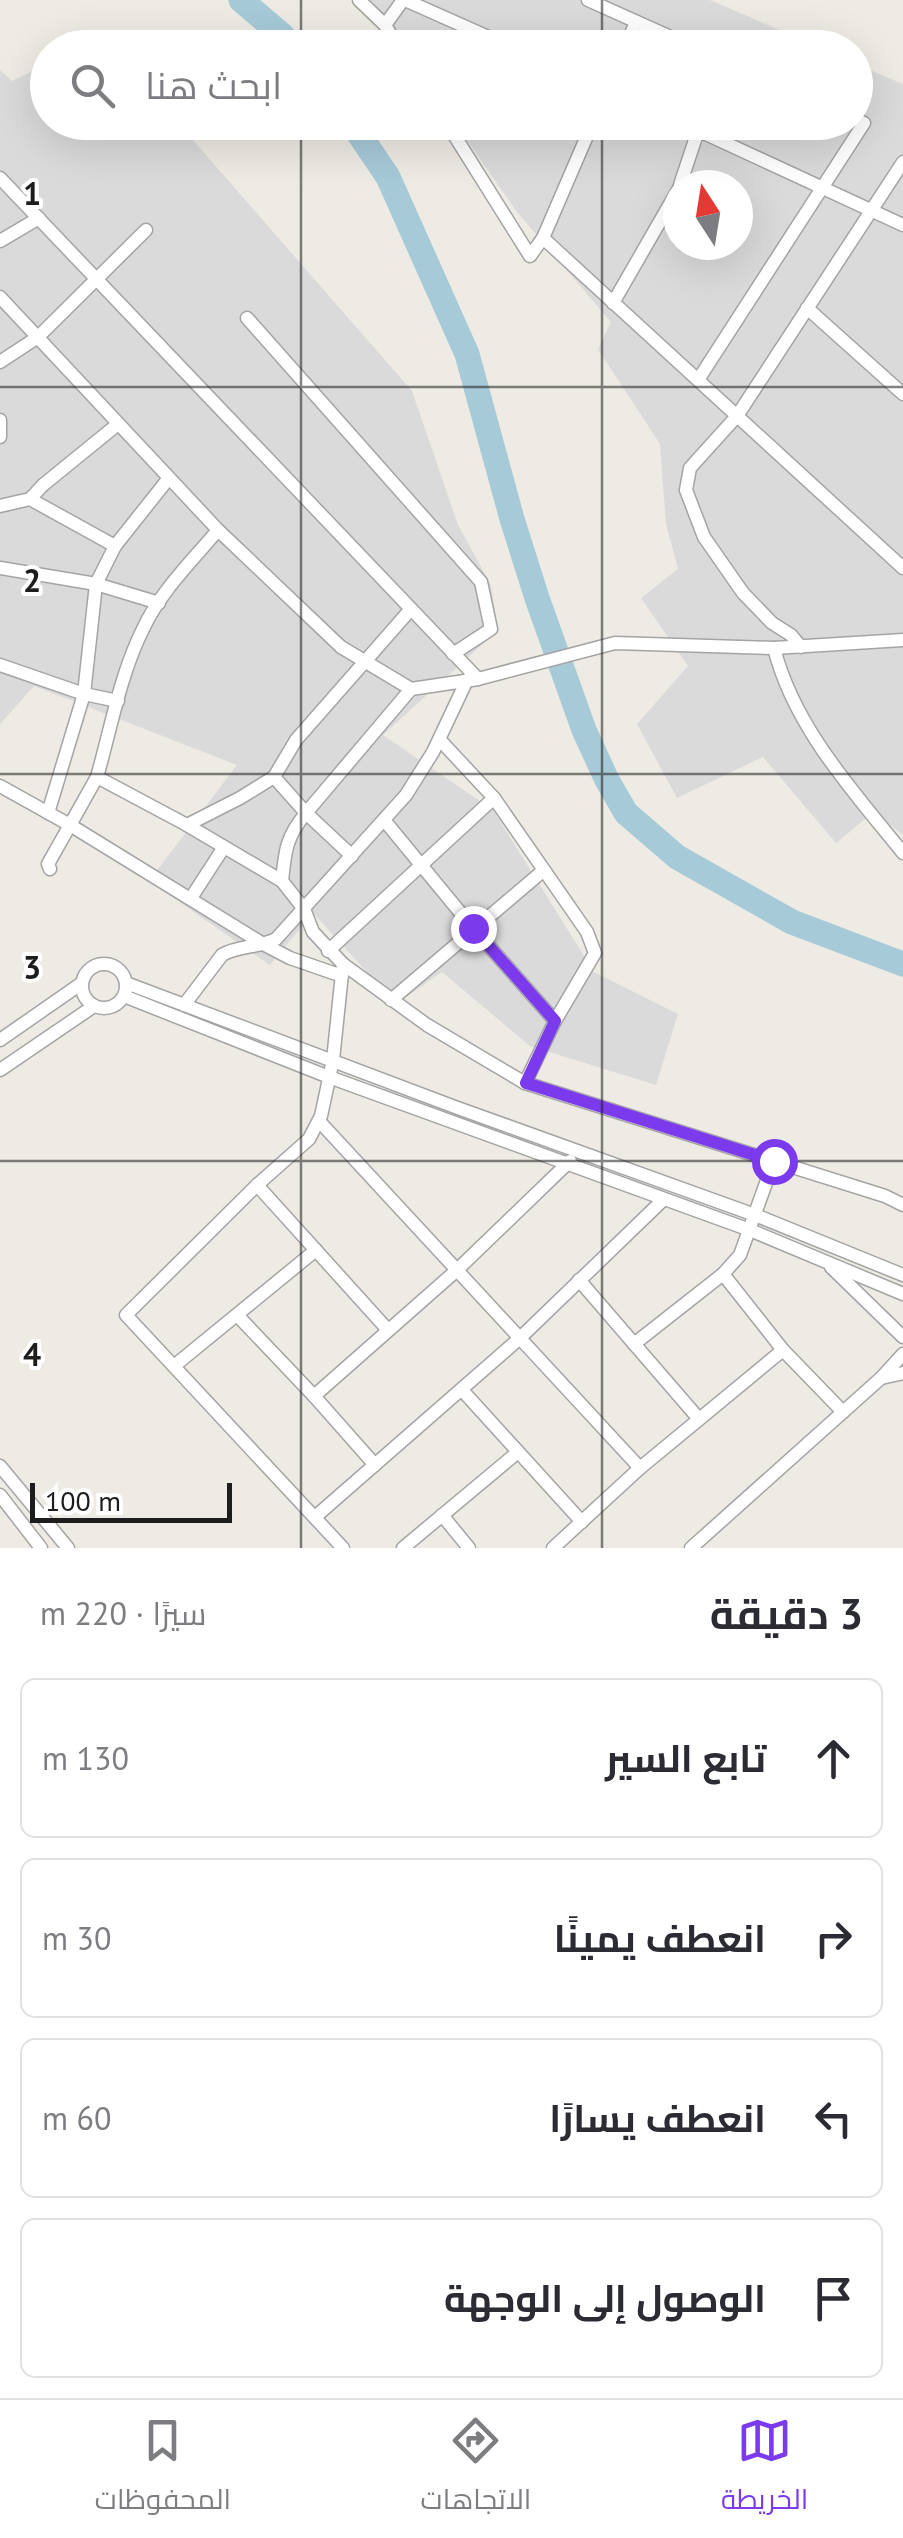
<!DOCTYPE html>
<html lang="ar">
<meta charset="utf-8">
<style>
:root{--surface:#fff;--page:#f2f2f3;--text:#2b2b33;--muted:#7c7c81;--line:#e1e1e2;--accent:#7c3aed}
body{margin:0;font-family:"PT Sans",Cairo,sans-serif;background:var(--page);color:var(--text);direction:rtl}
.compass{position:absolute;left:663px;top:170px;width:90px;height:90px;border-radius:50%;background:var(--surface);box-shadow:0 10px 40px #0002;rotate:348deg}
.scale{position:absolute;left:30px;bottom:25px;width:202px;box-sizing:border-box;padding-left:10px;border:5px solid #1d1d1d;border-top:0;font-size:28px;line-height:35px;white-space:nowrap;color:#1d1d1d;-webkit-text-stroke:8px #fff;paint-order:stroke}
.stop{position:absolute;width:30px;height:30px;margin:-22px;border:8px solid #7c3aed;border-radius:50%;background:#fff}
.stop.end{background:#7c3aed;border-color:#fff;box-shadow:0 2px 10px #0008}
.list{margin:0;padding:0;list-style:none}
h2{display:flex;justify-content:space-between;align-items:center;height:130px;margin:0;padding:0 40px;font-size:42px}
h2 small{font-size:32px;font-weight:400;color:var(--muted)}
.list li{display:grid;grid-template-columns:65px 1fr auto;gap:30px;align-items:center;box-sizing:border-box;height:160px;margin:0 20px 20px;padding:0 20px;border:2px solid var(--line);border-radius:15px}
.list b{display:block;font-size:38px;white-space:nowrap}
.list em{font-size:32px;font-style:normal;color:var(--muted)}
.icon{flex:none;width:55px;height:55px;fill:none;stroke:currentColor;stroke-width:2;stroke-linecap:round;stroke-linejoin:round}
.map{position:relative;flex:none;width:903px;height:1548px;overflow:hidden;direction:ltr}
.search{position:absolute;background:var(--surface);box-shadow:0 10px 40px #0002;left:30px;right:30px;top:30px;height:110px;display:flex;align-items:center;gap:25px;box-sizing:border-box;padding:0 35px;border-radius:55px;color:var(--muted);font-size:38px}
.sheet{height:850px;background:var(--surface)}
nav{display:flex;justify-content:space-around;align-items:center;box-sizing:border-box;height:140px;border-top:2px solid var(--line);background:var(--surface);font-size:28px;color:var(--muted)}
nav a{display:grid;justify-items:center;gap:5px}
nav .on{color:var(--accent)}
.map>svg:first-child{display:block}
.residential{fill:#dbdada;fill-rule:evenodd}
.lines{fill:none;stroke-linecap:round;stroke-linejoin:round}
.river{stroke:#a7cad8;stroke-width:25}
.street-casing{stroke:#a4a4a4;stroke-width:15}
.street{stroke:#fff;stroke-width:12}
.route{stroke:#7c3aed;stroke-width:12}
.grid{fill:none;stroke:#1d1d1d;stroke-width:2.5;stroke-opacity:0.55}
.grid-label{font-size:32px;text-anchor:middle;font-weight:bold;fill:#1d1d1d;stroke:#fff;stroke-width:8;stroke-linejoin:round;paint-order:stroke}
</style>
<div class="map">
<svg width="903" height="1548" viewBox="0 0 903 1548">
<rect width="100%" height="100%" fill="#eeebe4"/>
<g class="residential">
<path d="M369 0H710L819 47H402Z"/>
<path d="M47 64 48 122 178 123 412 391 458 525 491 585 498 630 383 735 493 810 594 972 678 1014 656 1085 530 1046 442 972 396 1004 313 913 270 965 149 881 237 765 34 686 0 724V70L12 81Z"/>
<path d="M856 64 903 84V835L874 812 836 843 763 757 677 798 637 724 688 666 641 598 678 569 666 524 660 444 598 349 611 322 517 212 455 123 856 122ZM678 185H738V245H678Z"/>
</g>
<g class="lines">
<g class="river">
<path d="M241 0 282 35 293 48"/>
<path d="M351 122 388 177 467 354 512 519 537 598 584 730 607 780 626 813 677 857 792 922 903 964"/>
</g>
<g class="street-casing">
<g id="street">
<path d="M359 0 385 25"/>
<path d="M405 0 513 48"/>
<path d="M588 0 695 48"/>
<path d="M399 48 385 25 403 0"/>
<path d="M625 48 636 22"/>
<path d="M446 122 530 256 543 238 593 122"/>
<path d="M680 122 903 225"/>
<path d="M0 178 478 679"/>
<path d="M680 185 701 122"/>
<path d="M543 238 903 568"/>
<path d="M0 241 39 218"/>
<path d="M0 297 218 530 341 647 411 689 478 679 615 643 774 648 903 640"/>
<path d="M613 303 678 190"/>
<path d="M807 308 903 394"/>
<path d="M247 318 481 582 491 629 453 654"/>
<path d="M0 362 38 337 146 230"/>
<path d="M698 380 864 123 856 119"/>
<path d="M0 420V437"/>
<path d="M30 499 115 546"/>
<path d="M0 506 30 499 43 485 118 424"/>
<path d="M0 568 96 584 159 603"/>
<path d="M801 647 791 635 772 623 743 593 704 537 686 490 690 468 737 416 903 162"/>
<path d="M774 648C794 727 853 791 903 853"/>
<path d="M0 665 84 694 118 701"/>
<path d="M97 777C111 728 120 675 143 629 160 592 192 561 218 530"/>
<path d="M0 786 70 825 97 777 187 825 240 798 274 777"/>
<path d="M494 798 587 932 595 953 555 1021"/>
<path d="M48 813 84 694 96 584 115 546 169 478"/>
<path d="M384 820 473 928 555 1021 525 1083"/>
<path d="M187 825 282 881"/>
<path d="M352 856 306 813 411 689"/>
<path d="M50 869 48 864 70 825 265 945 290 958 342 976"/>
<path d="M191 898 224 847"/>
<path d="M328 951 494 798 440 740"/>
<path d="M343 964 427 1025 525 1083 885 1196 903 1205"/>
<circle cx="104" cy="986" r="22"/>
<path d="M126 983 455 1107 755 1215 903 1275"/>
<path d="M124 996 329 1077 750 1230 903 1294"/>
<path d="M391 1000 544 870"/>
<path d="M184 1005 222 955C239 945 259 948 276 939L406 795 433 752 467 680"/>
<path d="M0 1040 82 983"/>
<path d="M0 1070 94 1006"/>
<path d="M319 1121 640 1468"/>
<path d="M257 1185 388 1330"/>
<path d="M831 1267 903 1337"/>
<path d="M723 1274 783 1350 843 1412"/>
<path d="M579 1280 699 1419"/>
<path d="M237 1315 314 1396 375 1465"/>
<path d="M634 1344 723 1274 740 1255 774 1161"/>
<path d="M903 1354 881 1378 903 1373"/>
<path d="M174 1366 316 1250"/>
<path d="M462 1390 582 1522"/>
<path d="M314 1396 457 1270 570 1161"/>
<path d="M0 1466 68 1548"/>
<path d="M0 1495 41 1548"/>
<path d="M442 1515 469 1548"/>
<path d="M315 1517 520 1338 664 1199"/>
<path d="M343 1548 126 1315 257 1185 309 1139 321 1116 333 1060 343 964 313 932 304 909 282 881C285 851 286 837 306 813L274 777 296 740 411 609"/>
<path d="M403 1548 518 1452"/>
<path d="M553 1548 640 1468 783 1350"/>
<path d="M691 1548 881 1378"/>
</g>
</g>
<use href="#street" class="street"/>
</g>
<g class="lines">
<path class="route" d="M473 928 555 1021 526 1083 774 1161"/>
</g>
<path class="grid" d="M301 0V48M602 0V48M301 122V1548M602 122V1548M0 387H903M0 774H903M0 1161H903"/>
<g class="grid-label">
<text x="32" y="205">1</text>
<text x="32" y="592">2</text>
<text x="32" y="979">3</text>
<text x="32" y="1366">4</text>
</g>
</svg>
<svg class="compass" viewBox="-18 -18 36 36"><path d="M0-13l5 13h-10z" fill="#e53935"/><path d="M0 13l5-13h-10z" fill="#7c7c81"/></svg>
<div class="scale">100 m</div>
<div class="stop" style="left:774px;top:1161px"></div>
<div class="stop end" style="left:473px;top:928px"></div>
<div class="search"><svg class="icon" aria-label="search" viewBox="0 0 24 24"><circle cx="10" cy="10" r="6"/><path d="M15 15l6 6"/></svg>ابحث هنا</div>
</div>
<section class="sheet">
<h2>3 دقيقة<small>سيرًا · 220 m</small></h2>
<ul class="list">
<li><svg class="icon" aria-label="ahead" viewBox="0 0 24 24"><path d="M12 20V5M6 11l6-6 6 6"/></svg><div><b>تابع السير</b></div><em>130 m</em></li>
<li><svg class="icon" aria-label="right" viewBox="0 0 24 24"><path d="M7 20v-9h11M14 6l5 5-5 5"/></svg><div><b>انعطف يمينًا</b></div><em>30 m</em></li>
<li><svg class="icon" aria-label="left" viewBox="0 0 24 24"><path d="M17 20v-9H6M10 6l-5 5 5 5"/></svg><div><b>انعطف يسارًا</b></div><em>60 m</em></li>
<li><svg class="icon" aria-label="arrive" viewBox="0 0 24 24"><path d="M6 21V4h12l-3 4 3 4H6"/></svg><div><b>الوصول إلى الوجهة</b></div></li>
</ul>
</section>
<nav>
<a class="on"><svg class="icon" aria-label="map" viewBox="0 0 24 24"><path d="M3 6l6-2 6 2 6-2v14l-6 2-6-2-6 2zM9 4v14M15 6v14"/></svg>الخريطة</a>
<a><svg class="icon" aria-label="directions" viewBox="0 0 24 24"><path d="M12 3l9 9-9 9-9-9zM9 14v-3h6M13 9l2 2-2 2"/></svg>الاتجاهات</a>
<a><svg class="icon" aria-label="saved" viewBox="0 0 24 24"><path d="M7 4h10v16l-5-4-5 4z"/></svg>المحفوظات</a>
</nav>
